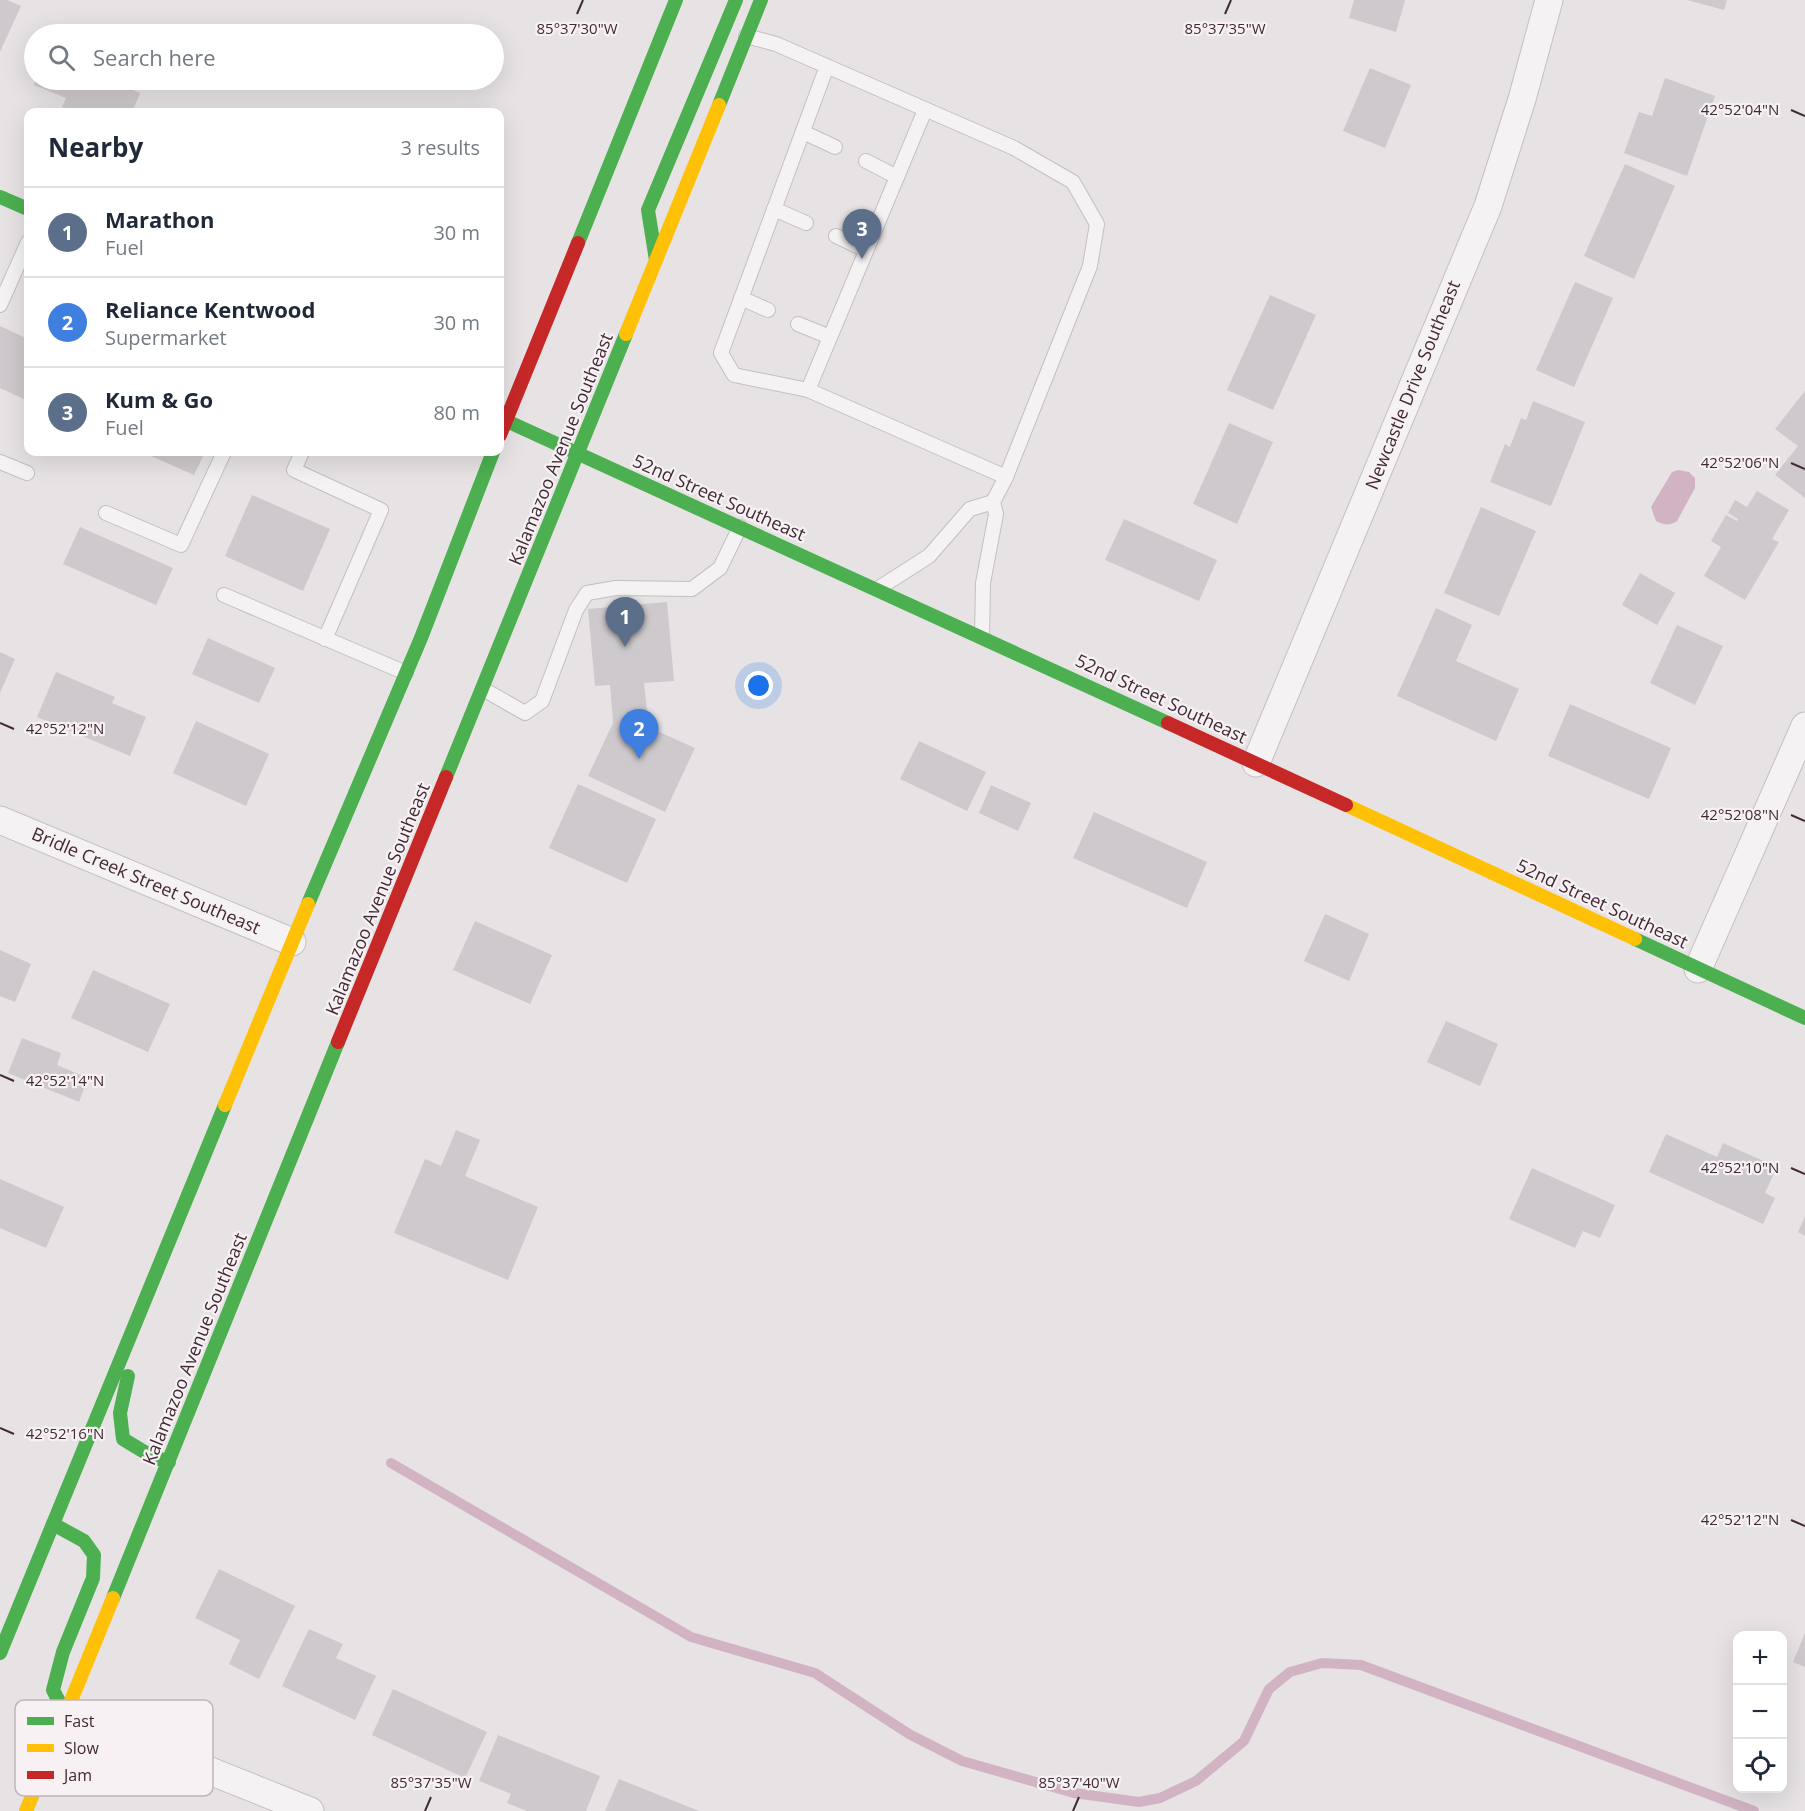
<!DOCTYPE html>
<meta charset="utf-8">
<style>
:root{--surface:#fff;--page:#f2f2f3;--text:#1f2937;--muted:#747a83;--line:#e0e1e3;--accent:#db2777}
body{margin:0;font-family:"Open Sans",sans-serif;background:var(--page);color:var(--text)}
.controls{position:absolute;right:18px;bottom:18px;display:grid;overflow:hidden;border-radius:12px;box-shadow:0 6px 24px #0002}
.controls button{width:54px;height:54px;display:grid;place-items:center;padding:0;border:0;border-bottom:2px solid var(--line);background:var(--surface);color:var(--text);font:30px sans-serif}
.you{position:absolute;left:759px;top:686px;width:21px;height:21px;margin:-15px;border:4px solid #fff;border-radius:50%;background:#1a73e8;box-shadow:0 0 0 9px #1a73e833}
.badge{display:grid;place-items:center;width:39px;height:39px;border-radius:50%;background:var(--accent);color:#fff;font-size:20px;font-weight:700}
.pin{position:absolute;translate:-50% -50px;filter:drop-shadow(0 2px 3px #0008)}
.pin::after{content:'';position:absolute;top:32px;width:21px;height:18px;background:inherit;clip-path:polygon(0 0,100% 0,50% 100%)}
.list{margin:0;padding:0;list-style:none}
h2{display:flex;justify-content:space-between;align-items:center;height:78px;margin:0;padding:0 24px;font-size:26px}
h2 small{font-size:20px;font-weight:400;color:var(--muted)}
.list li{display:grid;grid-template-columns:39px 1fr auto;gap:18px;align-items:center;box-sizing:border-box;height:90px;padding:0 24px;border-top:2px solid var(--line)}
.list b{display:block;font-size:22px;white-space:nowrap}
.list p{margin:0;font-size:20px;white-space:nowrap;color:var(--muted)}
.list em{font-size:20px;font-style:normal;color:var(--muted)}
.icon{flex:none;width:33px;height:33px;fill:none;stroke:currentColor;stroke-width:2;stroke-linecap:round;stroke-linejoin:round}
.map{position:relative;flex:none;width:1805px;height:1811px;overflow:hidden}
.search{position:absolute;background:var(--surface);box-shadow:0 6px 24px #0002;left:24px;top:24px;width:480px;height:66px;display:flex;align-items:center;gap:15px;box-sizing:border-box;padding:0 21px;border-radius:33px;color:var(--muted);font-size:22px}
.panel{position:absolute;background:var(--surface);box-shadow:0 6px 24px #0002;left:24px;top:108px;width:480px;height:348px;border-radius:12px}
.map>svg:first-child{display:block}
.water{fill:#d1b3c4}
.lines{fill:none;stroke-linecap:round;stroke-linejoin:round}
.stream{stroke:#d1b3c4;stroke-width:10}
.building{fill:#cec9cc}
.lane-casing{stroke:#c4bfc1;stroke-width:16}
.street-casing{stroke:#c4bfc1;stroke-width:29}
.lane{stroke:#f5f2f3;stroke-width:14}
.street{stroke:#f5f2f3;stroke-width:27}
.fast{stroke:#4caf50;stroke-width:14}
.slow{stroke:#ffc107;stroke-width:14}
.jam{stroke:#c62828;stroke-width:14}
.ticks{fill:none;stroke:#412a35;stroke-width:2}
.labels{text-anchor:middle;stroke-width:4.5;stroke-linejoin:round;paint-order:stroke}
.street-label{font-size:18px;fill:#412a35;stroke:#f7f1f4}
.key{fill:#f7f1f4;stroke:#c0b5bb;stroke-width:1.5}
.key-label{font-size:16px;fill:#412a35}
.ticks-label{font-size:15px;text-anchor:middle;fill:#412a35;stroke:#f7f1f4;stroke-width:4.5;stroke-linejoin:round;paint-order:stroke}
</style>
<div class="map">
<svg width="1805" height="1811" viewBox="0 0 1805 1811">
<rect width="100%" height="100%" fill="#e7e3e5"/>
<path class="water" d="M1678 470 1689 472 1695 478V488L1677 521C1670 526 1664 525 1656 521L1651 507 1672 472Z"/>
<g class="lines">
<path class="stream" d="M391 1463 691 1637 815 1673 909 1734 962 1761 1074 1793 1139 1802 1160 1798 1196 1781 1244 1741 1269 1689 1290 1672 1322 1663 1361 1665 1754 1811"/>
</g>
<g class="building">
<path d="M0 0H7L21 6 0 52Z"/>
<path d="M1354 0H1405L1396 32 1349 18Z"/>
<path d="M1687 0H1727L1724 10Z"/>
<path d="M1370 68 1411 85 1385 148 1343 131Z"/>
<path d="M1665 78 1715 96 1687 176 1624 153 1639 112 1652 116Z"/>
<path d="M36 80H108L140 93 132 112H76L62 107 66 98 34 85Z"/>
<path d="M1625 164 1675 186 1634 279 1584 256Z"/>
<path d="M1575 282 1613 298 1574 387 1536 370Z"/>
<path d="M1270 295 1316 315 1273 410 1227 390Z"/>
<path d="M0 326 28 339V401L0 388Z"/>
<path d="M1805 391V498L1775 475 1798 446 1775 429Z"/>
<path d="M1533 401 1585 422 1551 506 1490 482 1505 444 1510 447 1521 418 1526 420Z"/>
<path d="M1229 423 1273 442 1237 524 1193 504Z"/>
<path d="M142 452H205L194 475Z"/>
<path d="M1757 491 1789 510 1772 539 1779 542 1745 600 1704 576 1721 547 1711 541 1726 515 1737 521 1738 519 1728 513 1735 500 1747 507Z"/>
<path d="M252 495 330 529 303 591 225 556Z"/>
<path d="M1481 507 1536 531 1499 616 1444 593Z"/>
<path d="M1124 519 1217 560 1199 601 1105 560Z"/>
<path d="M80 527 173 568 156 605 63 564Z"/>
<path d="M1640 573 1675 593 1657 625 1622 605Z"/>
<path d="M667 602 674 681 644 683 648 719 635 721 695 748 665 812 588 776 613 723 610 685 595 686 588 609Z"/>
<path d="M1436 608 1472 625 1456 661 1519 689 1496 741 1397 696Z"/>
<path d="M1677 625 1723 646 1695 705 1650 683Z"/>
<path d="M208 638 275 668 259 703 192 674Z"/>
<path d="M0 652 15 659 0 693Z"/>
<path d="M56 672 115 697 112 703 146 717 130 756 37 717Z"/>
<path d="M1570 704 1671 748 1649 799 1548 756Z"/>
<path d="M196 721 269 754 246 806 173 773Z"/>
<path d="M919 741 986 772 967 811 900 779Z"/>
<path d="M578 784 656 819 627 883 549 848Z"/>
<path d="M991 785 1031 803 1018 831 979 813Z"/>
<path d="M1094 812 1207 862 1187 908 1073 858Z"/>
<path d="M1325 914 1369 934 1349 981 1304 961Z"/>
<path d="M475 921 552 955 530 1004 453 970Z"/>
<path d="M0 950 31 964 15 1002 0 996Z"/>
<path d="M93 970 170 1004 148 1052 71 1018Z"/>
<path d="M1446 1021 1498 1044 1480 1086 1427 1062Z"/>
<path d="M22 1038 61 1053 57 1065 88 1078 79 1102 8 1073Z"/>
<path d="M456 1130 480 1140 465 1176 538 1207 508 1280 394 1233 425 1159 441 1166Z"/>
<path d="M1666 1134 1717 1157 1723 1143 1777 1167 1765 1193 1775 1198 1763 1224 1649 1172Z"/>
<path d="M1532 1168 1615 1205 1600 1238 1583 1231 1575 1248 1509 1219Z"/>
<path d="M0 1179 64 1207 46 1248 0 1228Z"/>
<path d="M1805 1216V1236L1798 1232Z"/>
<path d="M219 1569 295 1606 259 1679 229 1664 240 1640 195 1618Z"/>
<path d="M309 1629 343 1644 336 1658 376 1676 355 1720 282 1686Z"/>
<path d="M1805 1633V1667L1793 1662Z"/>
<path d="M393 1689 487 1732 465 1778 372 1735Z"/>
<path d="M498 1735 600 1776 586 1811H527L507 1803 511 1794 479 1781Z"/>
<path d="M619 1779 699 1811H605Z"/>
</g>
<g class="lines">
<g class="lane-casing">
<g id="lane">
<path d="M746 36 776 44 1014 148 1073 182 1097 224 1090 266 1006 477 808 390 734 375 721 353 827 66"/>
<path d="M803 132 835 147"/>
<path d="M866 161 897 177"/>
<path d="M774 209 806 223"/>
<path d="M836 236 866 250"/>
<path d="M741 298 768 310"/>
<path d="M0 305 28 242"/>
<path d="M798 324 830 337"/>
<path d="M808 390 925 110"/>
<path d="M302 452 294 470 381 510 325 639"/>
<path d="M0 462 27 473"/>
<path d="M993 502 1006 477"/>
<path d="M106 513 181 545 224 452"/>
<path d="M879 588 929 556 970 509 993 502 996 514 983 583 982 637"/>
<path d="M224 595 406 673"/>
<path d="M483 689 525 713 542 701 576 610 587 593 616 588 692 589 720 568 740 527"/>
</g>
</g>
<g class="street-casing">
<g id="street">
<path d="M1256 763 1488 206 1522 99 1549 0"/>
<path d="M0 820 292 942"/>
<path d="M1698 969 1805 726"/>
<path d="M65 1713 310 1811"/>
</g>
</g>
<use href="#lane" class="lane"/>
<use href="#street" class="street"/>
<g class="fast">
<path d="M719 105 761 0"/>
<path d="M0 197 28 209"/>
<path d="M578 243 676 0"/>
<path d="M656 260 648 210 736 0"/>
<path d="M500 418 1168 723"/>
<path d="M446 777 626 334"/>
<path d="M308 904 421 638 493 452"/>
<path d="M1635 939 1805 1018"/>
<path d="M128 1376 120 1413 123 1439 151 1456 169 1462"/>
<path d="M53 1524 84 1541 94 1555 93 1578 63 1652 53 1690 65 1713"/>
<path d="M113 1598 338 1042"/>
<path d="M0 1653 225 1105"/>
</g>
<g class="slow">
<path d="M626 334 719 105"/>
<path d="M1346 805 1635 939"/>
<path d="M225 1105 308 904"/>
<path d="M26 1811 113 1598"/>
</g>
<g class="jam">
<path d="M500 435 578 243"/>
<path d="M1168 723 1346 805"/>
<path d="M338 1042 446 777"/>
</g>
</g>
<path class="ticks" d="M577 14 583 0M1225 14 1231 0M1791 110 1805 116M1791 463 1805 469M0 723 14 729M1791 815 1805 821M0 1075 14 1081M1791 1168 1805 1174M0 1428 14 1434M1791 1520 1805 1526M425 1811 431 1797M1073 1811 1079 1797"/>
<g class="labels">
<g class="street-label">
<text transform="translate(1413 385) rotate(-68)" y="6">Newcastle Drive Southeast</text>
<text transform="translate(561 449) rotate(-68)" y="6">Kalamazoo Avenue Southeast</text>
<text transform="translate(719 498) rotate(24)" y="6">52nd Street Southeast</text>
<text transform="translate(1161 699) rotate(25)" y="6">52nd Street Southeast</text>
<text transform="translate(146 881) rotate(23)" y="6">Bridle Creek Street Southeast</text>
<text transform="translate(378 899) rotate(-68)" y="6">Kalamazoo Avenue Southeast</text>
<text transform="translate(1602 904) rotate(25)" y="6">52nd Street Southeast</text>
<text transform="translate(195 1349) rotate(-68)" y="6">Kalamazoo Avenue Southeast</text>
</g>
</g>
<rect x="15" y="1700" width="198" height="96" rx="9" class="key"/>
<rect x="27" y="1717" width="27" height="8" fill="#4caf50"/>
<rect x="27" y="1744" width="27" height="8" fill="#ffc107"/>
<rect x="27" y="1771" width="27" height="8" fill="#c62828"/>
<g class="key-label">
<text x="64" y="1727">Fast</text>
<text x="64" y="1754">Slow</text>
<text x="64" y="1781">Jam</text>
</g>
<g class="ticks-label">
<text x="1225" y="34">85°37'35"W</text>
<text x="577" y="34">85°37'30"W</text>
<text x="1740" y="115">42°52'04"N</text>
<text x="1740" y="468">42°52'06"N</text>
<text x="65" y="734">42°52'12"N</text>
<text x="1740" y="820">42°52'08"N</text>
<text x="65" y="1086">42°52'14"N</text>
<text x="1740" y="1173">42°52'10"N</text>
<text x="65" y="1439">42°52'16"N</text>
<text x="1740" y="1525">42°52'12"N</text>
<text x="431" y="1788">85°37'35"W</text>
<text x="1079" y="1788">85°37'40"W</text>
</g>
</svg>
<div class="controls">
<button>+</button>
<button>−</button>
<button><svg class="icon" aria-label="locate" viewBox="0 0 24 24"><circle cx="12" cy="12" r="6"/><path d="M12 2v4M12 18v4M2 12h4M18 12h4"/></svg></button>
</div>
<div class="you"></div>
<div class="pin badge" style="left:625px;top:647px;background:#5c6f8a">1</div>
<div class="pin badge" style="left:639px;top:759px;background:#3f7fe0">2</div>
<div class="pin badge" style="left:862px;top:259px;background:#5c6f8a">3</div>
<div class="search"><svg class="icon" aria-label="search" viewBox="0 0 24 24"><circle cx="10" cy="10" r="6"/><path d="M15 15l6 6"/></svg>Search here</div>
<section class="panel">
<h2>Nearby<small>3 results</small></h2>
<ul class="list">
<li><span class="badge" style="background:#5c6f8a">1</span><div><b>Marathon</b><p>Fuel</p></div><em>30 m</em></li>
<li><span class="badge" style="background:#3f7fe0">2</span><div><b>Reliance Kentwood</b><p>Supermarket</p></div><em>30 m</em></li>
<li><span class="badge" style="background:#5c6f8a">3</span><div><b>Kum &amp; Go</b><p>Fuel</p></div><em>80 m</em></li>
</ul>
</section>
</div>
